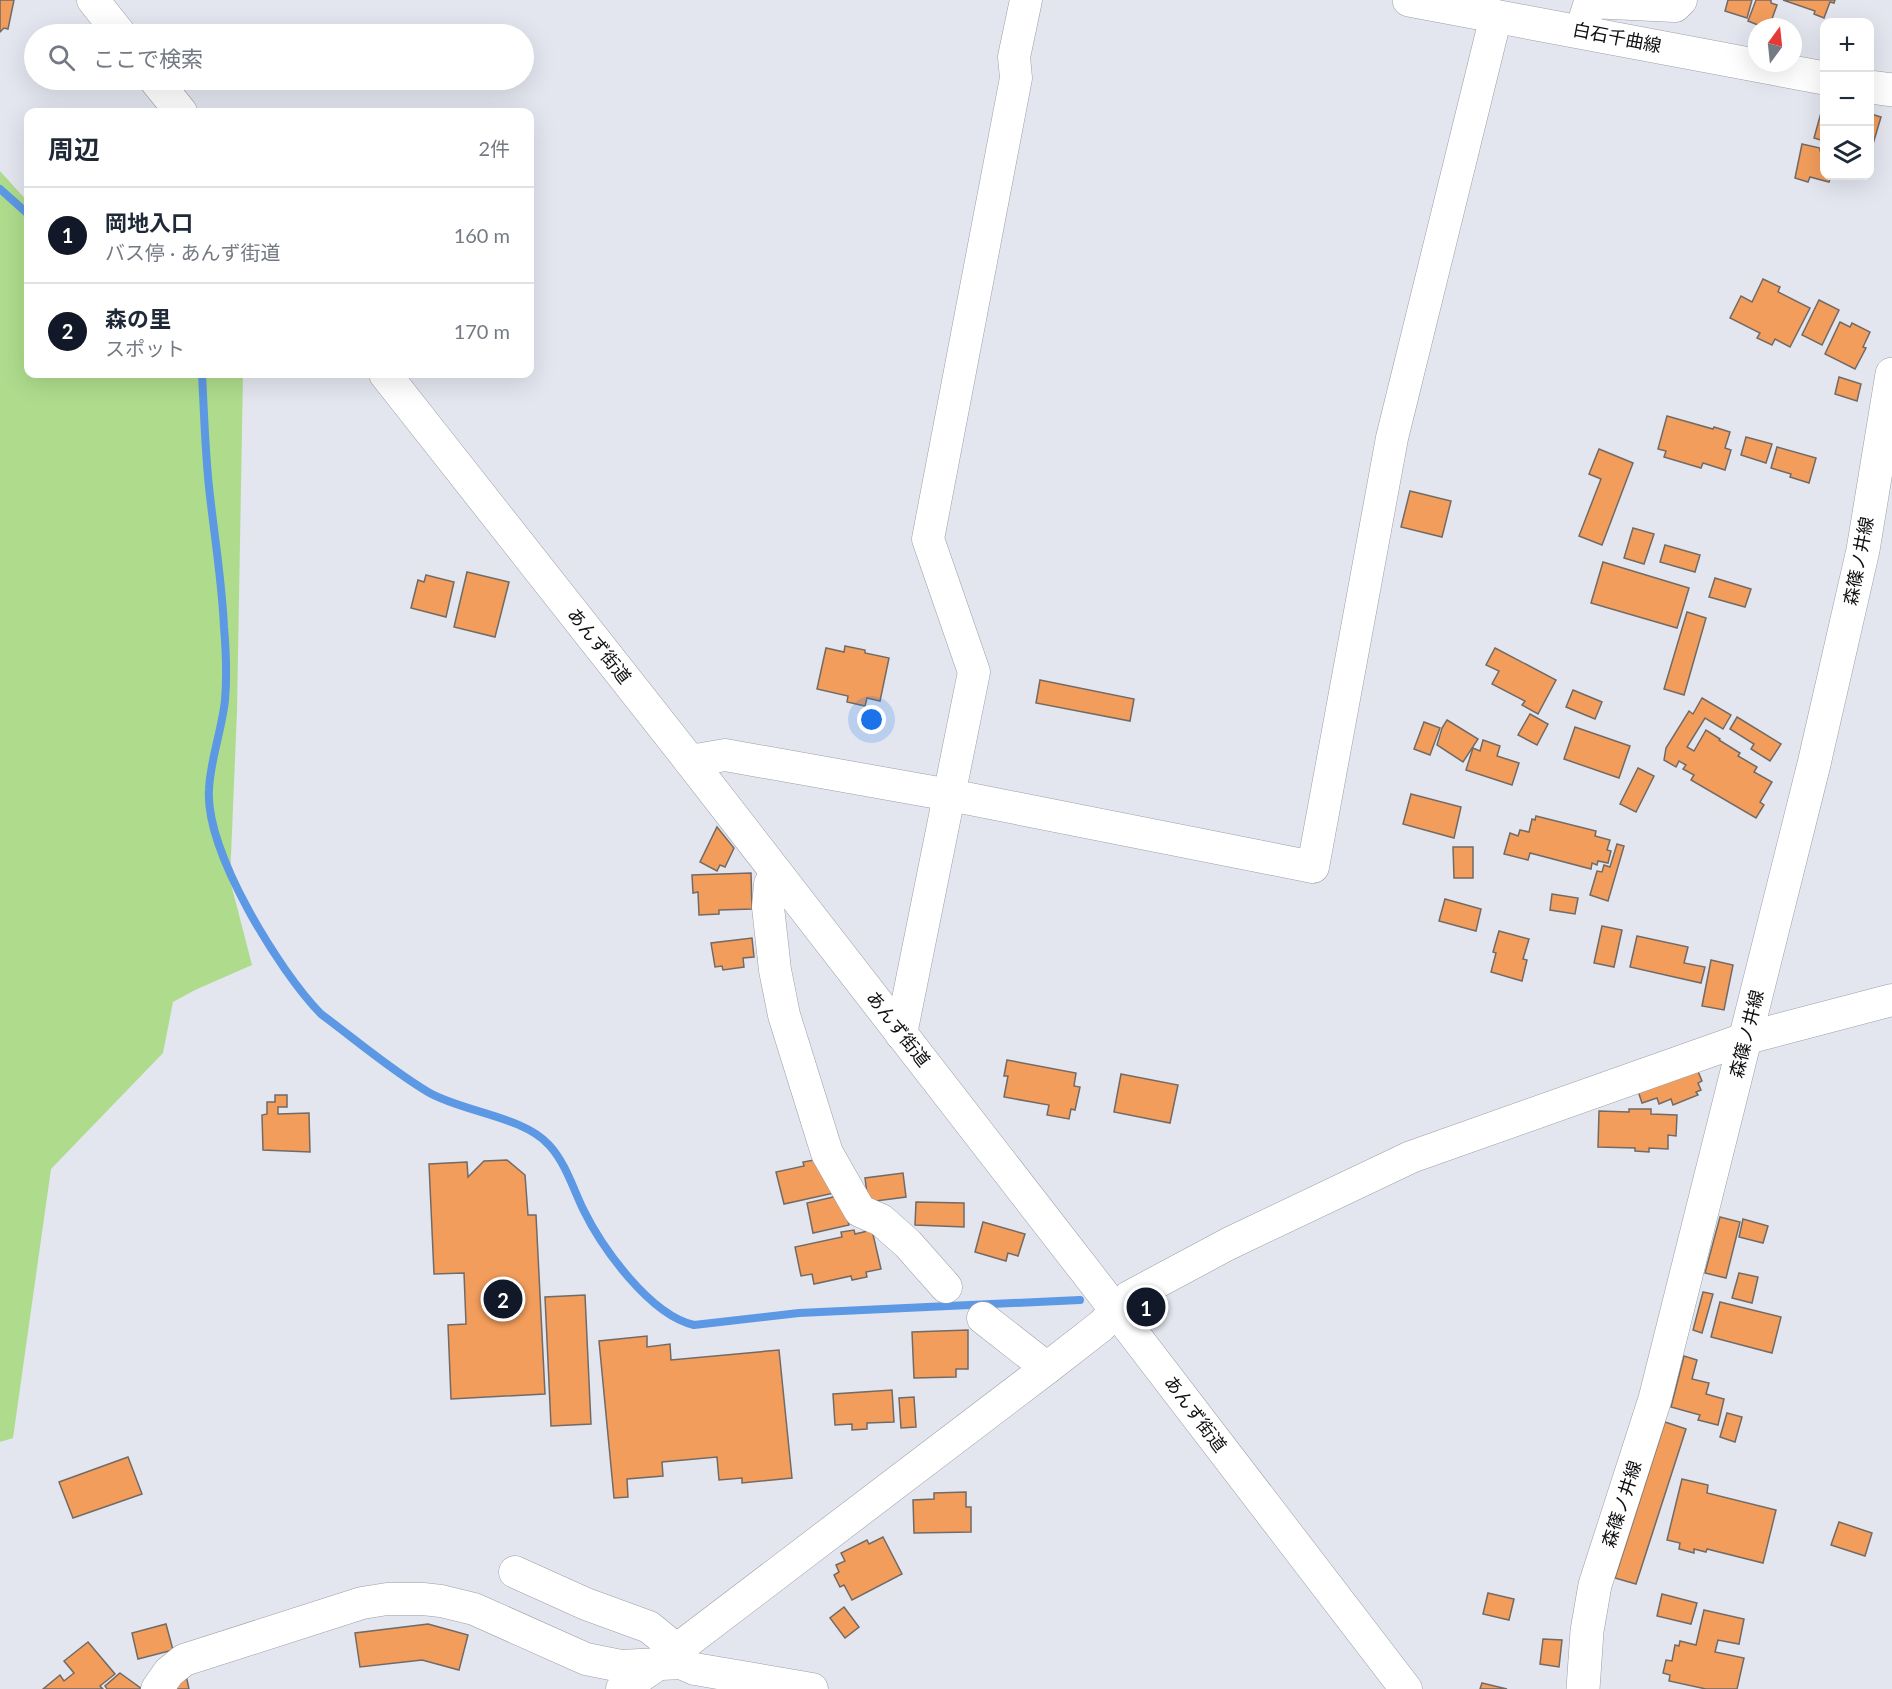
<!DOCTYPE html>
<html lang="ja">
<meta charset="utf-8">
<style>
:root{--surface:#fff;--page:#f6f6f7;--text:#1f2937;--muted:#747a83;--line:#e0e1e3;--accent:#111827}
body{margin:0;font-family:Lato,"Noto Sans JP",sans-serif;background:var(--page);color:var(--text)}
.controls{position:absolute;right:18px;top:18px;display:grid;overflow:hidden;border-radius:12px;box-shadow:0 6px 24px #0002}
.controls button{width:54px;height:54px;display:grid;place-items:center;padding:0;border:0;border-bottom:2px solid var(--line);background:var(--surface);color:var(--text);font:30px sans-serif}
.compass{position:absolute;left:1748px;top:18px;width:54px;height:54px;border-radius:50%;background:var(--surface);box-shadow:0 6px 24px #0002;rotate:15deg}
.you{position:absolute;left:872px;top:720px;width:21px;height:21px;margin:-15px;border:4px solid #fff;border-radius:50%;background:#1a73e8;box-shadow:0 0 0 9px #1a73e833}
.badge{display:grid;place-items:center;width:39px;height:39px;border-radius:50%;background:var(--accent);color:#fff;font-size:20px;font-weight:700}
.pin{position:absolute;translate:-50% -50%;border:3px solid #fff;box-shadow:0 2px 6px #0006}
.list{margin:0;padding:0;list-style:none}
h2{display:flex;justify-content:space-between;align-items:center;height:78px;margin:0;padding:0 24px;font-size:26px}
h2 small{font-size:20px;font-weight:400;color:var(--muted)}
.list li{display:grid;grid-template-columns:39px 1fr auto;gap:18px;align-items:center;box-sizing:border-box;height:96px;padding:0 24px;border-top:2px solid var(--line)}
.list b{display:block;font-size:22px;white-space:nowrap}
.list p{margin:0;font-size:20px;white-space:nowrap;color:var(--muted)}
.list em{font-size:20px;font-style:normal;color:var(--muted)}
.icon{flex:none;width:33px;height:33px;fill:none;stroke:currentColor;stroke-width:2;stroke-linecap:round;stroke-linejoin:round}
.map{position:relative;flex:none;width:1892px;height:1689px;overflow:hidden}
.search{position:absolute;background:var(--surface);box-shadow:0 6px 24px #0002;left:24px;top:24px;width:510px;height:66px;display:flex;align-items:center;gap:15px;box-sizing:border-box;padding:0 21px;border-radius:33px;color:var(--muted);font-size:22px}
.panel{position:absolute;background:var(--surface);box-shadow:0 6px 24px #0002;left:24px;top:108px;width:510px;height:270px;border-radius:12px}
.map>svg:first-child{display:block}
.green{fill:#aedc8c}
.lines{fill:none;stroke-linecap:round;stroke-linejoin:round}
.stream{stroke:#5d98e4;stroke-width:8}
.building{fill:#f29d5c;stroke:#726a65;stroke-width:1.5}
.minor-casing{stroke:#9b9ea6;stroke-width:33}
.major-casing{stroke:#9b9ea6;stroke-width:34}
.minor{stroke:#fff;stroke-width:32}
.major{stroke:#fff;stroke-width:33}
.labels{text-anchor:middle;stroke-width:4.5;stroke-linejoin:round;paint-order:stroke}
.street-label{font-size:18px;fill:#0f0f12;stroke:#fff}
</style>
<div class="map">
<svg width="1892" height="1689" viewBox="0 0 1892 1689">
<rect width="100%" height="100%" fill="#e3e6ef"/>
<path class="green" d="M0 171 28 202V374H243L237 711 230 880 252 965 195 990 173 1002 163 1053 51 1169 13 1438 0 1442Z"/>
<g class="lines">
<g class="stream">
<path d="M0 189 28 214"/>
<path d="M202 374C204 411 205 449 209 487 214 534 222 581 224 627 226 651 227 677 225 700 222 730 210 760 209 790 205 851 279 971 321 1014 356 1040 391 1070 428 1092 462 1112 523 1116 549 1145 565 1162 573 1188 583 1209 602 1248 650 1315 694 1325L799 1313 1080 1300"/>
</g>
</g>
<g class="building">
<path d="M0 0H14L8 29 4 28 0 32Z"/>
<path d="M1728 0H1752L1747 18 1725 11Z"/>
<path d="M1756 0H1771V3L1777 5 1769 27 1764 25 1763 27 1748 21Z"/>
<path d="M1783 0H1835L1834 3 1830 2 1824 18 1814 14 1815 11Z"/>
<path d="M1824 102V141L1814 138Z"/>
<path d="M1870 110 1872 111 1871 114 1881 117 1870 154Z"/>
<path d="M1802 144 1820 148V151L1824 152V176H1831L1829 182 1810 177 1808 182 1795 178Z"/>
<path d="M1763 279 1780 287 1778 292 1810 308 1790 347 1775 339 1772 345 1757 338 1760 333 1730 318 1741 296 1752 302Z"/>
<path d="M1819 300 1839 310 1822 345 1802 335Z"/>
<path d="M1840 322 1850 327 1852 323 1870 332 1863 347 1866 348 1855 369 1825 354Z"/>
<path d="M1839 377 1861 384 1857 401 1835 394Z"/>
<path d="M1667 416 1713 429 1714 427 1730 432 1725 448 1731 450 1725 470 1703 463 1701 468 1664 457 1666 451 1658 449Z"/>
<path d="M1746 437 1772 444 1766 463 1741 455Z"/>
<path d="M1777 447 1816 458 1809 483 1790 477 1791 474 1771 468Z"/>
<path d="M1599 449 1633 463 1602 545 1579 536 1601 479 1589 474Z"/>
<path d="M1410 491 1451 501 1442 537 1401 527Z"/>
<path d="M1633 528 1654 534 1644 564 1624 558Z"/>
<path d="M1665 545 1700 555 1695 572 1660 562Z"/>
<path d="M1603 562 1689 588 1677 628 1591 603Z"/>
<path d="M467 572 509 582 495 637 454 627Z"/>
<path d="M426 575 454 582 446 617 411 608 418 580 424 582Z"/>
<path d="M1715 578 1751 589 1745 607 1709 597Z"/>
<path d="M1687 612 1706 618 1684 695 1664 689Z"/>
<path d="M845 646 865 650V653L889 658 880 701 867 698 865 706 847 702 848 696 817 689 826 648 844 652Z"/>
<path d="M1495 648 1556 680 1538 714 1522 705 1525 701 1492 684 1499 671 1486 665Z"/>
<path d="M1040 680 1134 699 1130 721 1036 703Z"/>
<path d="M1573 690 1602 702 1595 719 1566 707Z"/>
<path d="M1702 698 1731 715 1723 729 1705 718 1687 747 1694 751 1706 730 1720 739 1719 740 1740 753 1738 756 1757 767 1754 772 1772 782 1760 802 1764 805 1756 818 1691 780 1694 775 1683 769 1686 765 1679 761 1676 767 1664 760 1666 748 1689 711 1693 714Z"/>
<path d="M1530 714 1548 724 1537 745 1518 735Z"/>
<path d="M1737 717 1781 744 1770 761 1751 749 1754 744 1730 729Z"/>
<path d="M1447 720 1478 739 1463 762 1437 745 1442 728Z"/>
<path d="M1424 722 1440 728 1430 755 1414 749Z"/>
<path d="M1575 727 1630 746 1619 778 1564 759Z"/>
<path d="M1483 740 1500 746 1497 756 1519 763 1512 785 1466 770 1473 748 1480 751Z"/>
<path d="M1638 768 1654 776 1636 812 1620 804Z"/>
<path d="M1411 794 1461 807 1454 838 1403 824Z"/>
<path d="M1536 816 1596 831 1595 836 1610 840 1607 850 1611 851 1608 863 1598 861 1597 865 1592 863 1591 869 1530 853 1528 860 1504 854 1510 833 1518 836 1520 830 1529 832 1532 819 1535 820Z"/>
<path d="M717 827 734 848 725 867 720 865 717 871 700 862Z"/>
<path d="M1617 844 1624 846 1608 901 1590 895 1597 871 1602 872 1604 865 1610 867Z"/>
<path d="M1453 847H1473V878H1454Z"/>
<path d="M751 873 752 909 719 910V914L699 915 698 892 693 893 692 875Z"/>
<path d="M1552 894 1578 898 1575 914 1550 910Z"/>
<path d="M1445 899 1481 909 1476 931 1439 921Z"/>
<path d="M1602 926 1622 930 1614 967 1594 963Z"/>
<path d="M1499 931 1529 939 1523 959 1527 960 1522 981 1491 972 1496 953 1493 952Z"/>
<path d="M1637 936 1688 947 1684 963 1705 967 1701 983 1630 967Z"/>
<path d="M752 938 754 957 743 958 744 967 723 970 722 966 715 967 711 943Z"/>
<path d="M1711 960 1733 965 1724 1010 1702 1006Z"/>
<path d="M1007 1060 1076 1073 1074 1086 1080 1087 1075 1110 1071 1109 1069 1119 1047 1115 1049 1105 1004 1097 1008 1076H1004Z"/>
<path d="M1697 1069 1702 1081 1698 1083 1701 1090 1696 1092 1698 1095 1673 1105 1671 1099 1659 1104 1657 1098 1642 1103 1638 1091Z"/>
<path d="M1121 1074 1178 1085 1170 1123 1114 1112Z"/>
<path d="M275 1095H287V1107H278V1114L309 1113 310 1152 263 1150 262 1115 267 1114V1102H275Z"/>
<path d="M1629 1109H1651V1114L1677 1115 1676 1136 1668 1135V1149L1649 1148V1152L1635 1151V1148L1598 1147 1599 1111 1629 1112Z"/>
<path d="M507 1160 525 1175 528 1215H536L545 1394 451 1399 448 1325 466 1324 464 1273 434 1274 429 1164 467 1162 468 1177 484 1161Z"/>
<path d="M814 1160 834 1193 784 1204 776 1172 804 1166 803 1162Z"/>
<path d="M903 1173 906 1197 868 1202 865 1178Z"/>
<path d="M842 1195 849 1225 813 1233 807 1203Z"/>
<path d="M916 1202 964 1203V1227L915 1225Z"/>
<path d="M1720 1217 1740 1222 1726 1278 1705 1273Z"/>
<path d="M1743 1219 1768 1226 1763 1243 1739 1237Z"/>
<path d="M983 1222 1025 1234 1018 1256 1008 1253 1006 1261 975 1252Z"/>
<path d="M854 1230 855 1234 872 1230 881 1269 866 1272 867 1277 852 1280 851 1276 814 1284 812 1274 801 1276 795 1247 842 1237 841 1232Z"/>
<path d="M1739 1273 1758 1277 1752 1303 1732 1298Z"/>
<path d="M1703 1292 1713 1294 1702 1333 1693 1330Z"/>
<path d="M585 1295 591 1424 551 1426 545 1297Z"/>
<path d="M1720 1302 1781 1317 1772 1353 1711 1337Z"/>
<path d="M968 1330V1369H956V1377L914 1378 912 1332Z"/>
<path d="M647 1336V1347L670 1344 671 1360 779 1350 792 1478 742 1483V1478L719 1480 717 1457 662 1462 663 1476 627 1479 628 1497 614 1498 599 1341Z"/>
<path d="M1684 1356 1697 1360 1692 1379 1709 1383 1706 1394 1724 1399 1718 1425 1698 1420 1700 1415 1671 1407Z"/>
<path d="M892 1390 894 1422 867 1423V1429L852 1430V1424L835 1425 833 1394Z"/>
<path d="M914 1397 916 1427 901 1428 899 1398Z"/>
<path d="M1727 1413 1742 1417 1735 1442 1720 1437Z"/>
<path d="M1665 1422 1686 1429 1636 1584 1615 1578Z"/>
<path d="M128 1457 142 1494 73 1518 59 1482Z"/>
<path d="M1682 1479 1708 1485 1707 1493 1776 1510 1763 1563 1707 1549 1706 1552 1694 1549V1553L1679 1549 1680 1543 1667 1540Z"/>
<path d="M966 1492V1507H971V1532L914 1533 913 1500 934 1499V1493Z"/>
<path d="M1839 1522 1872 1533 1865 1556 1831 1545Z"/>
<path d="M883 1537 902 1574 852 1600 844 1585 840 1587 834 1575 839 1572 836 1565 845 1561 841 1553 867 1540 869 1544Z"/>
<path d="M1488 1593 1514 1599 1509 1620 1483 1614Z"/>
<path d="M1662 1594 1697 1603 1691 1624 1657 1616Z"/>
<path d="M844 1607 859 1627 845 1638 830 1618Z"/>
<path d="M1704 1610 1744 1619 1739 1644 1718 1640 1715 1652 1744 1658 1737 1689H1706L1669 1681 1670 1675 1663 1673 1666 1660 1672 1661 1675 1645 1679 1646 1680 1641 1696 1645Z"/>
<path d="M166 1624 173 1650 138 1659 132 1633Z"/>
<path d="M428 1624 468 1635 459 1670 422 1660 360 1667 355 1633Z"/>
<path d="M1543 1639 1562 1640 1559 1667 1540 1664Z"/>
<path d="M88 1642 115 1674 100 1686 103 1689H43L60 1675 64 1681 74 1673 64 1661Z"/>
<path d="M120 1673 142 1689H107L105 1686Z"/>
<path d="M186 1675 189 1689H172Z"/>
<path d="M1482 1683 1507 1689H1480Z"/>
</g>
<g class="lines">
<g class="minor-casing">
<g id="minor">
<path d="M93 0 120 34"/>
<path d="M1581 31 1590 2 1675 6 1681 0"/>
<path d="M155 80 181 112"/>
<path d="M385 374 690 761 1097 1286 1406 1689"/>
<path d="M690 761 725 755 950 795 1313 867 1392 438 1496 16"/>
<path d="M776 875 770 884 768 907 775 970 784 1015 827 1153 860 1211 881 1220 908 1244 946 1287"/>
<path d="M901 1034 974 672 928 539 1016 78 1014 57 1026 0"/>
<path d="M983 1318 1047 1368"/>
<path d="M515 1572 586 1604 649 1627 677 1650"/>
<path d="M157 1689 169 1672 184 1660 362 1603 387 1599H423L441 1601 474 1609 586 1659 621 1666 681 1663 695 1669 812 1689"/>
<path d="M622 1689 658 1664 1047 1368 1101 1326 1129 1297 1228 1244 1411 1157 1747 1038 1892 1000"/>
</g>
</g>
<g class="major-casing">
<g id="major">
<path d="M1409 0 1824 78"/>
<path d="M1870 87 1892 90"/>
<path d="M1583 1689 1587 1631 1595 1585 1655 1399 1814 764 1863 550 1892 374"/>
</g>
</g>
<use href="#minor" class="minor"/>
<use href="#major" class="major"/>
</g>
<g class="labels">
<g class="street-label">
<text transform="translate(1617 38) rotate(11)" y="6">白石千曲線</text>
<text transform="translate(1859 561) rotate(-79)" y="6">森篠ノ井線</text>
<text transform="translate(599 646) rotate(52)" y="6">あんず街道</text>
<text transform="translate(898 1029) rotate(52)" y="6">あんず街道</text>
<text transform="translate(1747 1034) rotate(-76)" y="6">森篠ノ井線</text>
<text transform="translate(1195 1414) rotate(53)" y="6">あんず街道</text>
<text transform="translate(1622 1504) rotate(-72)" y="6">森篠ノ井線</text>
</g>
</g>
</svg>
<div class="controls">
<button>+</button>
<button>−</button>
<button><svg class="icon" aria-label="layers" viewBox="0 0 24 24"><path d="M12 4l9 5-9 5-9-5zM3 14l9 5 9-5"/></svg></button>
</div>
<svg class="compass" viewBox="-18 -18 36 36"><path d="M0-13l5 13h-10z" fill="#e53935"/><path d="M0 13l5-13h-10z" fill="#747a83"/></svg>
<div class="you"></div>
<div class="pin badge" style="left:1146px;top:1307px">1</div>
<div class="pin badge" style="left:503px;top:1299px">2</div>
<div class="search"><svg class="icon" aria-label="search" viewBox="0 0 24 24"><circle cx="10" cy="10" r="6"/><path d="M15 15l6 6"/></svg>ここで検索</div>
<section class="panel">
<h2>周辺<small>2件</small></h2>
<ul class="list">
<li><span class="badge">1</span><div><b>岡地入口</b><p>バス停 · あんず街道</p></div><em>160 m</em></li>
<li><span class="badge">2</span><div><b>森の里</b><p>スポット</p></div><em>170 m</em></li>
</ul>
</section>
</div>
